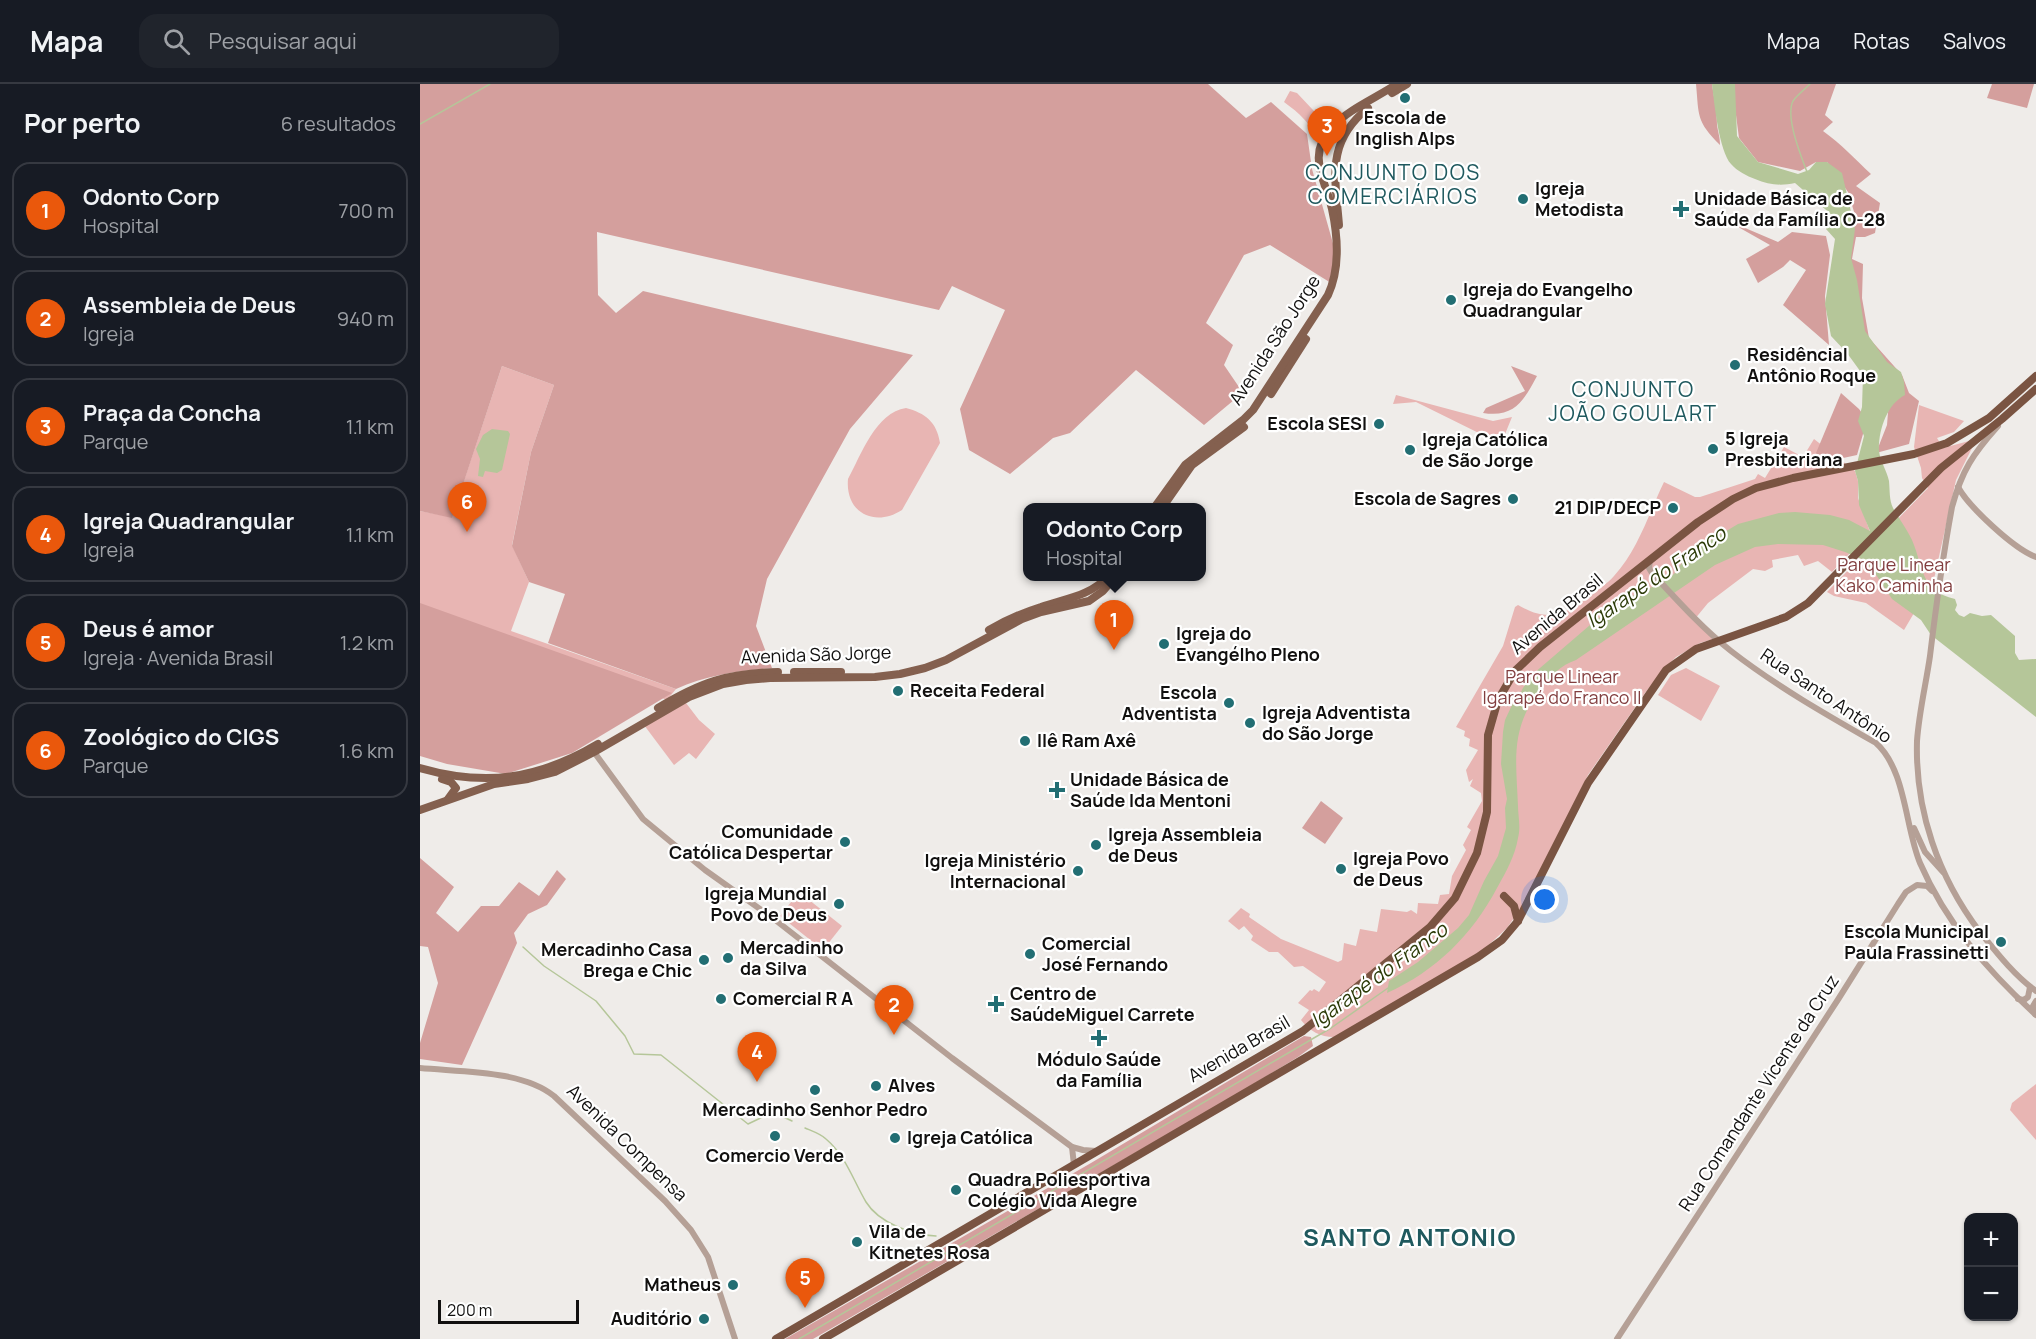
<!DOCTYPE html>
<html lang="pt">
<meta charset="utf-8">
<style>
:root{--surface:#171b24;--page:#20242c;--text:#f1f3f6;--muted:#9ea1a6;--line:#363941;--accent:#ea580c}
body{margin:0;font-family:Manrope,sans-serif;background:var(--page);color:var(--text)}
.controls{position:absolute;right:18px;bottom:18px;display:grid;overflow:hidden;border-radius:12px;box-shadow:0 2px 4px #0004}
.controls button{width:54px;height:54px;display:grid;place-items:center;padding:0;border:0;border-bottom:2px solid var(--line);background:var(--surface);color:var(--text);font:30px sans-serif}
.scale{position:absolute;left:18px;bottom:15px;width:141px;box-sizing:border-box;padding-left:6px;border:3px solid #11100f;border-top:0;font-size:16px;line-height:21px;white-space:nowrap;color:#11100f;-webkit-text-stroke:4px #fff;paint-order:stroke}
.you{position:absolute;left:1125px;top:816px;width:21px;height:21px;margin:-15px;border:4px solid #fff;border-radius:50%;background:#1a73e8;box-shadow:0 0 0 9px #1a73e833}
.badge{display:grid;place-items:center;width:39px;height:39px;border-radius:50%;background:var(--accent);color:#fff;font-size:20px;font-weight:700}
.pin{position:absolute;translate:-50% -50px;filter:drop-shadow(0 2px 3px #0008)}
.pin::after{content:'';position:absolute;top:32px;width:21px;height:18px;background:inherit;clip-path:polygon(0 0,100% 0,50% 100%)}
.popup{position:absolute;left:603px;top:419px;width:183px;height:78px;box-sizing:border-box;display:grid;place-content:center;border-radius:12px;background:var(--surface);filter:drop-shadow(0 2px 4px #0005);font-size:20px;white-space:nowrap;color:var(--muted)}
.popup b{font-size:22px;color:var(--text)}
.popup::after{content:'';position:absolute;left:50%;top:100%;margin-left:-12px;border:12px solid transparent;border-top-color:var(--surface)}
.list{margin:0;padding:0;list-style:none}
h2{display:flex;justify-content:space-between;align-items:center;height:78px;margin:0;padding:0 24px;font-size:26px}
h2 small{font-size:20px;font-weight:400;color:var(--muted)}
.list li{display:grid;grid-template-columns:39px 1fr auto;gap:18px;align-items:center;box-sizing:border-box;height:96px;margin:0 12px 12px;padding:0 12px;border:2px solid var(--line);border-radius:18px}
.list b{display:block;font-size:22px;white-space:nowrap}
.list p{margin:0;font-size:20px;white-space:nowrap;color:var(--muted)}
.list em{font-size:20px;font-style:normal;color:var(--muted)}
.icon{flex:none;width:33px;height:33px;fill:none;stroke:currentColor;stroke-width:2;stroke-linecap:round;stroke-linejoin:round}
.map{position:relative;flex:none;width:1616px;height:1255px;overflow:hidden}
header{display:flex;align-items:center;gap:36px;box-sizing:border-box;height:84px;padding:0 30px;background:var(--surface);border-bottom:2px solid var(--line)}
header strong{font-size:28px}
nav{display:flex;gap:33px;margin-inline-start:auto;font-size:21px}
.search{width:420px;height:54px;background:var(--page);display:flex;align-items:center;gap:15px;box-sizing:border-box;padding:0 21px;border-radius:18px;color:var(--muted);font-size:22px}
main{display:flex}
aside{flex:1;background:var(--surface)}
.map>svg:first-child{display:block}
.green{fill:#e8b5b3}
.forest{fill:#d49f9d}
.water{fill:#b5c699}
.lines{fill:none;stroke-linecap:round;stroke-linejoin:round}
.stream{stroke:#b5c699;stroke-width:1.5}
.tertiary{stroke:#b5a096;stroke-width:6}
.primary{stroke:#84604f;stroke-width:8}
.trunk{stroke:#7a5442;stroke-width:8}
.poi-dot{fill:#226e73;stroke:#fff;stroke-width:2}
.labels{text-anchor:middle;stroke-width:4.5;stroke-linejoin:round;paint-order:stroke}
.poi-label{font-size:18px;font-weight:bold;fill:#11100f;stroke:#fff;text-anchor:start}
.street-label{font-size:18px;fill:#11100f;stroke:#fff}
.park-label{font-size:18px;fill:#823e3f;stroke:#fff}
.water-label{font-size:20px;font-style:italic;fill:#2b3a07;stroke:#fff}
.quarter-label{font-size:21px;letter-spacing:1.5px;fill:#1f595e;stroke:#fff}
.district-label{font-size:24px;font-weight:bold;letter-spacing:1.5px;fill:#1f595e;stroke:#fff}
</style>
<header>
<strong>Mapa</strong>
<div class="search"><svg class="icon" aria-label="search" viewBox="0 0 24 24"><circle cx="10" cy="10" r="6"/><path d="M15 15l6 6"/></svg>Pesquisar aqui</div>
<nav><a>Mapa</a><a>Rotas</a><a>Salvos</a></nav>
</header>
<main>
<aside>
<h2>Por perto<small>6 resultados</small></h2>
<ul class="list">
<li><span class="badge">1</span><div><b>Odonto Corp</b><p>Hospital</p></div><em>700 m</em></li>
<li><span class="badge">2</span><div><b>Assembleia de Deus</b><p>Igreja</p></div><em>940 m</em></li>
<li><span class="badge">3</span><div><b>Praça da Concha</b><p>Parque</p></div><em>1.1 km</em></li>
<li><span class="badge">4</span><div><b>Igreja Quadrangular</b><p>Igreja</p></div><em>1.1 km</em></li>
<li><span class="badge">5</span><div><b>Deus é amor</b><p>Igreja · Avenida Brasil</p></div><em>1.2 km</em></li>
<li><span class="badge">6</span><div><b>Zoológico do CIGS</b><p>Parque</p></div><em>1.6 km</em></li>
</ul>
</aside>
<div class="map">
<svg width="1616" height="1255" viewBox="0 0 1616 1255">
<rect width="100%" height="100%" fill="#efece9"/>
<g class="green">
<path d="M870 7 877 9 909 43 898 58C892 40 879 29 864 18Z"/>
<path d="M82 282 134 301 111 368 92 461 109 498 91 547 256 605 247 616 89 554 0 535V427L32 433Z"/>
<path d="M976 311 1073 337 1092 333 1081 360 996 318 973 320Z"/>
<path d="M1499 321 1544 337 1534 348 1517 354 1523 364 1549 357 1552 364 1536 396 1514 495 1484 546 1446 519 1414 512 1407 508 1508 404 1502 394 1501 384 1494 363Z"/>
<path d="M486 324C505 329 517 338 520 359L482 426C454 444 425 428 428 395 441 371 456 328 486 324Z"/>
<path d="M1394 355 1435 387 1438 397V414L1450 448 1412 488 1398 477 1384 482 1378 471 1352 476 1353 483 1345 487 1333 485 1288 519 1274 536 1293 555 1280 559 1256 573 1243 586 1225 609 1168 691 1105 818 1087 844 1060 869 914 953C900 953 890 947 881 936L889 926 878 919 890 906 892 907 894 905 899 908 906 898 883 882 874 883 858 868H849L831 856 833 852 824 842 819 846 808 837 821 824 830 830 829 833 861 855 918 878 922 876 924 859 936 862 940 845 957 848 961 825 987 828 991 826 997 830 998 819 1018 820 1020 811 1029 810 1032 792 1046 766 1043 761 1051 746 1047 743 1062 717 1061 709 1050 702 1053 695 1049 698 1046 686 1058 666 1049 662 1050 655 1044 652 1045 647 1036 643 1083 562 1095 523 1098 521C1127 538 1143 532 1169 513 1177 506 1187 500 1194 492 1218 466 1229 429 1244 398L1275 413H1280L1335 395 1338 390 1345 394 1364 363 1383 373Z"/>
<path d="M1266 584 1300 602 1281 637 1238 611 1251 591Z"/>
<path d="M266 619 279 636 295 650 276 675 269 669 254 681 224 641Z"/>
<path d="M379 808 422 842 403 866 360 832Z"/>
<path d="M1616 1000V1056L1590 1026 1592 1019Z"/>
</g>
<g class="forest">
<path d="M0 0H788L826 34 851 18 887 50 892 85 914 163 911 199 850 161 824 171 786 239 813 261 804 281 819 303 814 316 784 341 716 286 650 349 633 354 590 390 549 366 540 325 585 226 532 202 519 226 177 148 178 211 196 229 223 207 493 271 430 345 347 495 336 542 352 584C317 587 287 591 256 605L128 559 145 510 109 498 92 462 111 368 134 301 82 282 32 434 0 427Z"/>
<path d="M1276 0H1292C1294 14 1297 27 1297 41 1298 48 1300 53 1300 61 1276 37 1279 32 1276 0Z"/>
<path d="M1315 0H1416L1405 31 1413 38 1403 47C1421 60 1435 75 1451 90L1436 102 1460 119 1455 149 1445 153H1436L1432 175 1443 180 1442 214 1449 254 1482 291 1489 309 1499 317 1489 360 1456 369 1467 341 1470 304 1435 264 1424 171 1435 131 1428 108 1407 78H1396L1380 87 1338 78 1319 54 1314 16Z"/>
<path d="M1572 0H1614L1607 24 1567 14Z"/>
<path d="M1304 135 1358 158 1372 148 1406 152 1410 171 1405 212 1409 261 1363 221 1386 186 1370 176 1363 183 1338 199 1326 175 1350 161Z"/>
<path d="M1091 282 1117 292C1104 316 1095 334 1063 329L1066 324 1105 307Z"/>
<path d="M1421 309 1439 325 1447 336 1437 371 1391 381Z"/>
<path d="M0 519 252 609 152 669 86 690 27 680 0 672Z"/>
<path d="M901 717 923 734 905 760 882 744Z"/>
<path d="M0 774 34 803 16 829 38 848 61 822H79L99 798 119 812 137 786 146 795 127 821 108 830 94 849 97 859 42 981 0 975V959L18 899 8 863 0 862Z"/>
<path d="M884 952 891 953 893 962 878 973 817 1010 393 1255H365L671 1079Z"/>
</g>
<g class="water">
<path d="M1292 0H1315L1317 52 1338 78 1378 90 1389 86 1396 78H1407L1422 89 1435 145 1431 174 1437 196 1445 247 1467 278 1481 288 1484 298 1485 311C1467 320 1458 347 1459 367 1460 377 1467 387 1469 397 1470 407 1469 415 1473 424 1479 435 1487 445 1492 456 1504 484 1500 507 1535 515L1537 521 1535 526 1539 531 1544 533 1550 529 1562 532 1571 531 1595 552V569L1599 576 1616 575V633L1511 551 1501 536 1472 515 1455 489 1444 476 1425 468 1403 461 1358 460 1335 463 1295 481 1156 576C1141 581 1130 592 1121 604 1090 645 1096 674 1098 722 1098 732 1101 743 1098 754 1095 772 1086 788 1077 804 1052 851 1016 887 967 909L969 897 998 878 1038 844 1049 831 1064 797 1078 772 1086 744 1085 724 1087 715 1081 680 1083 648 1085 636 1093 619 1098 614 1103 604 1113 590 1177 535 1214 511 1239 500 1254 490 1264 476 1278 464 1318 440 1359 429 1375 428 1410 431 1429 436 1450 447 1439 421 1438 397 1435 387 1444 352 1438 337 1442 323 1443 291 1427 269 1411 252 1405 220 1415 155 1406 145 1413 132 1375 99C1361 102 1349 101 1335 95 1327 92 1317 87 1311 80 1299 67 1294 18 1292 0Z"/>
<path d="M72 345 88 347 90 350 82 386 77 389 65 387 63 393 58 392 60 375 56 365 63 351Z"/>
</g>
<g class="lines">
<g class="stream">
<path d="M0 40 70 0"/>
<path d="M1387 88C1381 72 1365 33 1373 17 1377 11 1385 5 1390 0"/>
<path d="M103 863 124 882 176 917 205 952 214 970 241 971 328 1040 353 1028 372 1037"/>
<path d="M385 1044C392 1047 401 1050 406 1055 426 1072 433 1096 446 1118 459 1139 492 1151 516 1152"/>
<path d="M379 1255 911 944 968 904"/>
</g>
<g class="tertiary">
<path d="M1578 342C1553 370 1542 386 1532 423 1523 472 1516 522 1510 572 1506 600 1499 628 1497 657 1495 726 1518 793 1560 848 1577 869 1594 891 1616 907"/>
<path d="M1538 403C1549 423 1594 465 1616 473"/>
<path d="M1230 476 1229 484 1232 489C1257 516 1282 544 1311 567 1356 602 1407 631 1456 659 1486 686 1485 743 1500 779 1526 839 1568 887 1616 931"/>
<path d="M174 668 223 735 285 786 354 835 532 974 652 1063 663 1066 676 1067"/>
<path d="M1494 744 1505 768 1523 788"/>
<path d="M1598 915 1604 916 1608 913 1610 903"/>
<path d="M1615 930 1613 922 1616 917"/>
<path d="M0 984C41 988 102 986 134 1012L245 1117 271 1146 288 1173 315 1255"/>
<path d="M652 1063 654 1081"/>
<path d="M1197 1255 1419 914 1478 820 1486 808 1497 801 1507 802 1512 807"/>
</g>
<g class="primary">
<path d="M972 9 987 0"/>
<path d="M919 141C915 92 906 58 948 24"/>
<path d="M851 310 886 255"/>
<path d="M734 424 765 381 823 336 833 326 908 211C920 185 918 153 912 125 905 95 886 71 912 43 929 25 956 14 977 0"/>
<path d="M742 424 772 381 824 343"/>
<path d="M569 546C586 536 602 529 621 523 647 514 668 513 689 492"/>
<path d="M374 588H421"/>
<path d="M238 624C281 598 308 589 358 588"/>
<path d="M0 684C66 703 119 695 178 660"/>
<path d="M22 695 31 698 36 704 28 715"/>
<path d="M0 726 74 700 108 695 135 688 174 668 269 613 303 600 326 596 350 594 455 593 480 590 505 584 526 576 602 535 621 528 669 517 683 507 696 492"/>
</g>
<g class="trunk">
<path d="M1084 812 1094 822 1098 837"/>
<path d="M356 1255 883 947 1010 843 1035 814 1057 769 1067 728 1068 651 1078 616 1095 587 1120 563 1278 438 1313 415 1336 404 1373 394 1494 370 1527 359 1569 334 1616 292"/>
<path d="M403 1255 1058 873 1082 856 1098 837 1168 699 1246 586 1276 565 1366 533 1388 519 1521 384 1582 335 1616 305"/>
</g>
</g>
<g class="poi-dot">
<circle cx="985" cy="14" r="6"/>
<circle cx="1103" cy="115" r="6"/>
<path d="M1258 116h6v6h6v6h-6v6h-6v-6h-6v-6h6z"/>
<circle cx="1031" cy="216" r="6"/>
<circle cx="1315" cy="281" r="6"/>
<circle cx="959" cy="340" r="6"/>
<circle cx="1293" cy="365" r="6"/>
<circle cx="990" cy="366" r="6"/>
<circle cx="1093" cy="415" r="6"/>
<circle cx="1253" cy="424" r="6"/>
<circle cx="744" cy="560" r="6"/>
<circle cx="478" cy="607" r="6"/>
<circle cx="809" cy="619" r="6"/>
<circle cx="830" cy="639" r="6"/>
<circle cx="605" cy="657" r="6"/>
<path d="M634 697h6v6h6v6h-6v6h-6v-6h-6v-6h6z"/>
<circle cx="425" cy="758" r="6"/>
<circle cx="676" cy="761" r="6"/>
<circle cx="921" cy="785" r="6"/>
<circle cx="658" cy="787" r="6"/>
<circle cx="419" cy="820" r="6"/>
<circle cx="1581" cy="858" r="6"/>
<circle cx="610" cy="870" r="6"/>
<circle cx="308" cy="874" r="6"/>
<circle cx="284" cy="876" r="6"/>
<circle cx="301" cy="915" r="6"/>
<path d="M573 911h6v6h6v6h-6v6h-6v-6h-6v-6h6z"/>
<path d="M676 945h6v6h6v6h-6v6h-6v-6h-6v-6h6z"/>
<circle cx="456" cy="1002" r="6"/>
<circle cx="395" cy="1006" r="6"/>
<circle cx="355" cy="1052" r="6"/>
<circle cx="475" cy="1054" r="6"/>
<circle cx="536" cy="1106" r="6"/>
<circle cx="437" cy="1158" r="6"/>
<circle cx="313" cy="1201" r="6"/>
<circle cx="284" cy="1235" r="6"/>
</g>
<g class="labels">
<g class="poi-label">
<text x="985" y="40" text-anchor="middle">Escola de<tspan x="985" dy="21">Inglish Alps</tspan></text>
<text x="1115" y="111">Igreja<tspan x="1115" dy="21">Metodista</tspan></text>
<text x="1274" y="121">Unidade Básica de<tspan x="1274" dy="21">Saúde da Família O-28</tspan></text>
<text x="1043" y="212">Igreja do Evangelho<tspan x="1043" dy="21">Quadrangular</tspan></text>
<text x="1327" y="277">Residêncial<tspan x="1327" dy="21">Antônio Roque</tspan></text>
<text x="947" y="346" text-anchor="end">Escola SESI</text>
<text x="1305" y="361">5 Igreja<tspan x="1305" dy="21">Presbiteriana</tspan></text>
<text x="1002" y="362">Igreja Católica<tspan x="1002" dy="21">de São Jorge</tspan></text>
<text x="1081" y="421" text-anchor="end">Escola de Sagres</text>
<text x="1241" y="430" text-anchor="end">21 DIP/DECP</text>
<text x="756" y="556">Igreja do<tspan x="756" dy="21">Evangélho Pleno</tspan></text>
<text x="490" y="613">Receita Federal</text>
<text x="797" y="615" text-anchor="end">Escola<tspan x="797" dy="21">Adventista</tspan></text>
<text x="842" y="635">Igreja Adventista<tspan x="842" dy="21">do São Jorge</tspan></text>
<text x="617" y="663">Ilê Ram Axê</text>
<text x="650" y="702">Unidade Básica de<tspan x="650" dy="21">Saúde Ida Mentoni</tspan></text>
<text x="413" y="754" text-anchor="end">Comunidade<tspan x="413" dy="21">Católica Despertar</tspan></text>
<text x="688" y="757">Igreja Assembleia<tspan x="688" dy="21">de Deus</tspan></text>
<text x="933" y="781">Igreja Povo<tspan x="933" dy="21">de Deus</tspan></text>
<text x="646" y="783" text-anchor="end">Igreja Ministério<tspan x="646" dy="21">Internacional</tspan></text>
<text x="407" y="816" text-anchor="end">Igreja Mundial<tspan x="407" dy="21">Povo de Deus</tspan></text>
<text x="1569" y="854" text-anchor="end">Escola Municipal<tspan x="1569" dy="21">Paula Frassinetti</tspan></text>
<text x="622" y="866">Comercial<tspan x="622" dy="21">José Fernando</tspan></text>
<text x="320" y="870">Mercadinho<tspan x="320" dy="21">da Silva</tspan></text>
<text x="272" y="872" text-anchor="end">Mercadinho Casa<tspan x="272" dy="21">Brega e Chic</tspan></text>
<text x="590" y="916">Centro de<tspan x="590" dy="21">SaúdeMiguel Carrete</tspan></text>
<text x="313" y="921">Comercial R A</text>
<text x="679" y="982" text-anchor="middle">Módulo Saúde<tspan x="679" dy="21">da Família</tspan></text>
<text x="468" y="1008">Alves</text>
<text x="395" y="1032" text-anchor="middle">Mercadinho Senhor Pedro</text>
<text x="487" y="1060">Igreja Católica</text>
<text x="355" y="1078" text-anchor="middle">Comercio Verde</text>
<text x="548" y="1102">Quadra Poliesportiva<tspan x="548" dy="21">Colégio Vida Alegre</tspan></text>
<text x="449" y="1154">Vila de<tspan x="449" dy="21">Kitnetes Rosa</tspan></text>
<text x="301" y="1207" text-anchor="end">Matheus</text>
<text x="272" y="1241" text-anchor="end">Auditório</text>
</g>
<g class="street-label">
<text transform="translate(855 256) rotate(-57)" y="6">Avenida São Jorge</text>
<text transform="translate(1137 530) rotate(-40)" y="6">Avenida Brasil</text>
<text transform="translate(396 571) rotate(-2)" y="6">Avenida São Jorge</text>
<text transform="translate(1406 612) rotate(34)" y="6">Rua Santo Antônio</text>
<text transform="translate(819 965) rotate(-30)" y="6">Avenida Brasil</text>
<text transform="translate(1339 1009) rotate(-57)" y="6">Rua Comandante Vicente da Cruz</text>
<text transform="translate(207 1059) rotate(44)" y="6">Avenida Compensa</text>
</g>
<g class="park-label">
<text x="1474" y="487">Parque Linear<tspan x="1474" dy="21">Kako Caminha</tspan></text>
<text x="1142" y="599">Parque Linear<tspan x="1142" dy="21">Igarapé do Franco II</tspan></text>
</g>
<g class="water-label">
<text transform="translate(1236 493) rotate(-34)" y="7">Igarapé do Franco</text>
<text transform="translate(959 891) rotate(-36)" y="7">Igarapé do Franco</text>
</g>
<g class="quarter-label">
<text x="973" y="96">CONJUNTO DOS<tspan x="973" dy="24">COMERCIÁRIOS</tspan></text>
<text x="1213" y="313">CONJUNTO<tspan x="1213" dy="24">JOÃO GOULART</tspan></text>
</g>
<g class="district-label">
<text x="990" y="1162">SANTO ANTONIO</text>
</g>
</g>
</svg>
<div class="controls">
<button>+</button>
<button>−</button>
</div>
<div class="scale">200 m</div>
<div class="you"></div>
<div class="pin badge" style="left:694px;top:566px">1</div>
<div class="popup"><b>Odonto Corp</b>Hospital</div>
<div class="pin badge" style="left:474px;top:951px">2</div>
<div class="pin badge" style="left:907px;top:72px">3</div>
<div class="pin badge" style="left:337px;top:998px">4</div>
<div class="pin badge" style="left:385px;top:1224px">5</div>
<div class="pin badge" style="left:47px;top:448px">6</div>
</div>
</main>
